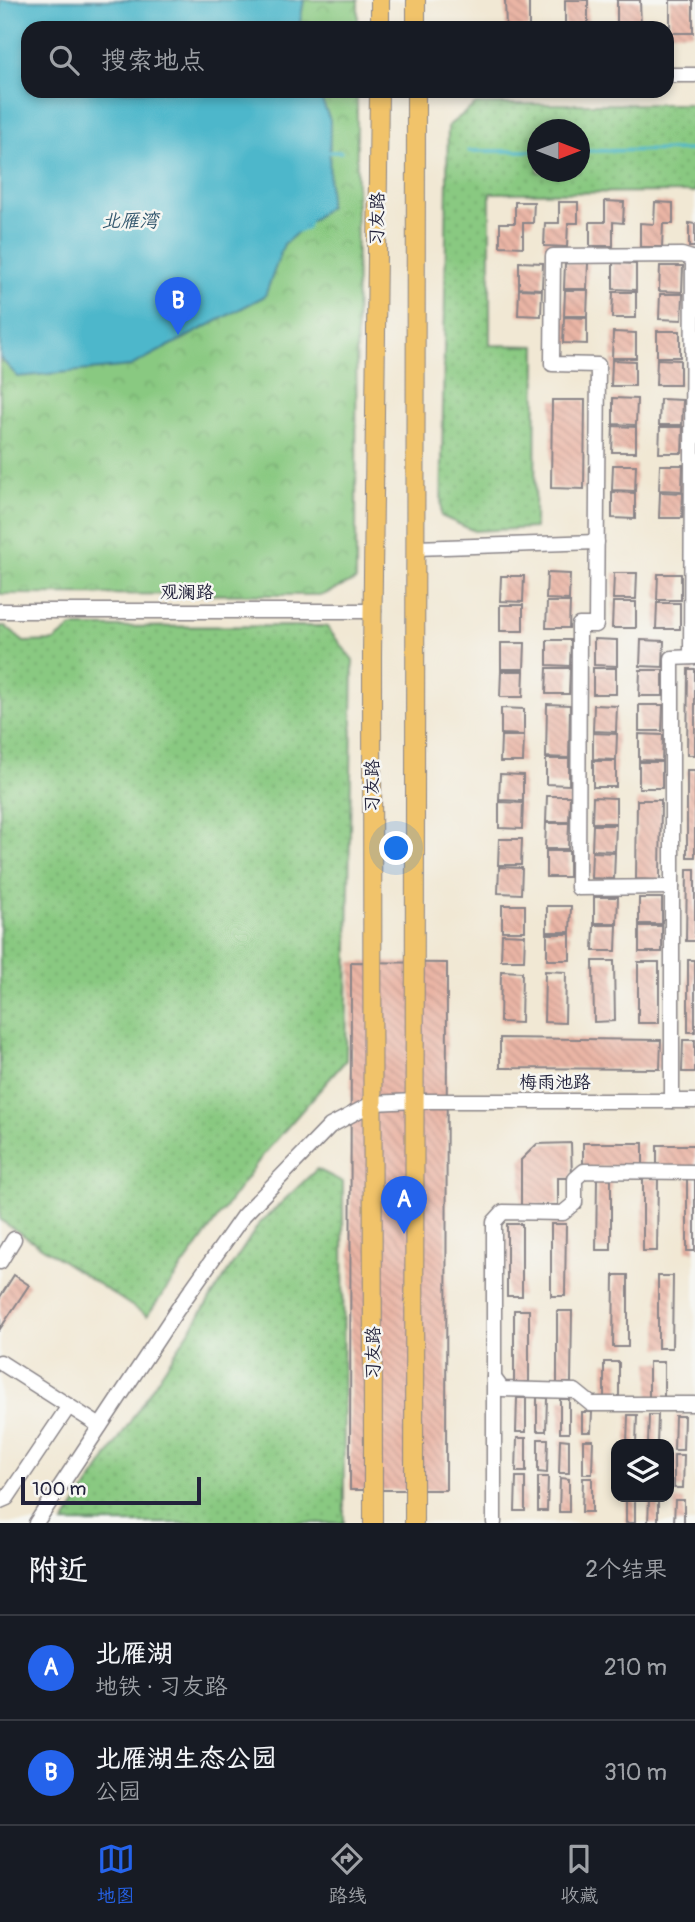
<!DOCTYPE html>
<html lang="zh">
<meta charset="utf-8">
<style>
:root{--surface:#171b24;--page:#242831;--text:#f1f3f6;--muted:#9ea1a6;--line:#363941;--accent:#2563eb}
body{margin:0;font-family:Pangolin,"LXGW WenKai TC",sans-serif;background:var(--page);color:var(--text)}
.controls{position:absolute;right:21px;bottom:21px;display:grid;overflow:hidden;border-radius:14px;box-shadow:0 4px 10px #0003}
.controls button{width:63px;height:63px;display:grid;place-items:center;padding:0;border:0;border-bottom:2px solid var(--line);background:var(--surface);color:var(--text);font:35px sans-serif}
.compass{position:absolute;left:527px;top:119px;width:63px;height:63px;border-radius:50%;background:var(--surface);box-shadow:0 4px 10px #0003;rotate:90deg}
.scale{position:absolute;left:21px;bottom:18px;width:180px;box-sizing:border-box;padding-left:7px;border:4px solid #22223b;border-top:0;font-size:19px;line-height:24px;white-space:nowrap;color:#22223b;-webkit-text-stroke:5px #f6f6f2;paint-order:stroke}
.you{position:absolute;left:397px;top:849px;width:24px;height:24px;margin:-18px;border:5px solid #fff;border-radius:50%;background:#1a73e8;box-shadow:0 0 0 10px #1a73e833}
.badge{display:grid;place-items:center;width:46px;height:46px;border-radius:50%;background:var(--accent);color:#fff;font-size:23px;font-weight:700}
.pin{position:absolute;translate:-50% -58px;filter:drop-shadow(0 2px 4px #0008)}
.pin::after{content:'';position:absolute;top:37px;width:24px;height:21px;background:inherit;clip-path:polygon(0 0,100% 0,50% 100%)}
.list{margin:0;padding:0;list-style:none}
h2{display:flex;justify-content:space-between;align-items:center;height:91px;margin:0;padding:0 28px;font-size:30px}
h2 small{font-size:23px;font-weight:400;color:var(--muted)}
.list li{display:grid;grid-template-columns:46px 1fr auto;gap:21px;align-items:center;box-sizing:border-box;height:105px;padding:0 28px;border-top:2px solid var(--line)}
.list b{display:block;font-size:26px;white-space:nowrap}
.list p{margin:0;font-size:23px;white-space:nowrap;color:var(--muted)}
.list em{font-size:23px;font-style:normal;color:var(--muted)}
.icon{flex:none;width:38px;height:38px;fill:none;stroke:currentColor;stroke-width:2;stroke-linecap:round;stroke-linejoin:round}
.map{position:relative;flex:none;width:695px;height:1523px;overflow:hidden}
.search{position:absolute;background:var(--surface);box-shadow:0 4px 10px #0003;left:21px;right:21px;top:21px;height:77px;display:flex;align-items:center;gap:18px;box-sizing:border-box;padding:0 24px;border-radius:21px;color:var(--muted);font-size:26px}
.sheet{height:301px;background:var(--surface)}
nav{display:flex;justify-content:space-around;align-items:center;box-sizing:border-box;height:98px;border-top:2px solid var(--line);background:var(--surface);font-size:19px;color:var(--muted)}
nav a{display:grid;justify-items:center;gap:4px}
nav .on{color:var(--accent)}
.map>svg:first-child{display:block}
.grass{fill:url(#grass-dots);stroke:#56765e;stroke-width:2;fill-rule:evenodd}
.park{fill:url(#park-crowns);stroke:#56765e;stroke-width:2}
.water{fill:#4eb7cb;stroke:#386c83;stroke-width:2}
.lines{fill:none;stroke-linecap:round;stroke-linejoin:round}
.stream{stroke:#4eb7cb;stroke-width:3.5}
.building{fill:url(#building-back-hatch)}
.minor-casing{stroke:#8a8588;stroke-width:17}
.major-casing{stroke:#8a8588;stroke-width:20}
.minor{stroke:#fff;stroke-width:14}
.major{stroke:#f1c36a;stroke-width:18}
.labels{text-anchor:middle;stroke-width:5;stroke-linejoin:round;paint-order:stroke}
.street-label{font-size:18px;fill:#22223b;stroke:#f6f6f2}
.water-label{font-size:19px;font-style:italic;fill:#31566d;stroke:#f6f6f2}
</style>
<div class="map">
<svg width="695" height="1523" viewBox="0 0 695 1523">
<defs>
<pattern id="grass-dots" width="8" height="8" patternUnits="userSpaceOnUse" patternTransform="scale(1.75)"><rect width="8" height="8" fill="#89c981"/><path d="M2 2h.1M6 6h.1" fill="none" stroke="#76ac70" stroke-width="1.8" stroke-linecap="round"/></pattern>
<pattern id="park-crowns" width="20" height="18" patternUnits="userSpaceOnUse" patternTransform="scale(1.75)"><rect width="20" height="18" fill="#89c981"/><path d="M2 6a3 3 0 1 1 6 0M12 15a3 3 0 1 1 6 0" fill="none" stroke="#76ac70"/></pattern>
<pattern id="building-back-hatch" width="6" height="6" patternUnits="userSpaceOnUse" patternTransform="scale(1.75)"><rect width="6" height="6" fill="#eab5a5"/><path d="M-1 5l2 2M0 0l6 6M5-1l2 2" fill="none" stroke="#c89b8f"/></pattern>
</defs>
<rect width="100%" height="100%" fill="#f6f6f2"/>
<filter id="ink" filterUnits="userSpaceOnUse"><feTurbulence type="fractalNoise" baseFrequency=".0143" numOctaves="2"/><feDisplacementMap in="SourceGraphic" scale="14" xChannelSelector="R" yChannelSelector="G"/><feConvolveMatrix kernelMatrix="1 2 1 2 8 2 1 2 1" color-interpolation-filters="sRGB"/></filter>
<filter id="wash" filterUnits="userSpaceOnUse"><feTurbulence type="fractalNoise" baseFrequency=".00686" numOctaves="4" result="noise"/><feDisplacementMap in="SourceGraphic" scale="28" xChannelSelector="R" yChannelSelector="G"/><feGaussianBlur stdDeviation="1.57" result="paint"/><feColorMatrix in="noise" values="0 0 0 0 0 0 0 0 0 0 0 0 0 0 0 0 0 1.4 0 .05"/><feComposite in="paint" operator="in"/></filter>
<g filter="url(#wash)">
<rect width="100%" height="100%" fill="#f1e8d4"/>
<g class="grass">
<path d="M476 104H695V192L490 193V345L536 346 535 528 474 531 441 516 448 126ZM538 130H580V172H538Z"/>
<path d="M0 626H5L24 642 54 641 72 627 326 626 353 660 346 1060 263 1155 147 1316 0 1220Z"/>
<path d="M317 1169 343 1182 344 1523H64L259 1224Z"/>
</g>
<path class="park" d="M0 0H358V28H28V91H357L356 580 323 595 0 594Z"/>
<path class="water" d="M0 0H304L299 28H28V91H318L330 120 329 206 284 244 265 296 131 366 18 377 0 358Z"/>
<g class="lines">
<g class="stream">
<path d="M469 151H538"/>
<path d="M580 151 695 150"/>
<path d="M326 152H341"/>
<path d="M298 231 307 228 309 221"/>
</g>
</g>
<g id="blocks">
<g class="building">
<path d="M505 0H529V28H506Z"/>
<rect x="565" y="0" width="23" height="28"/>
<path d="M617 0H640L641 28H617Z"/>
<rect x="670" y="0" width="23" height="33"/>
<path d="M605 201 624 202 623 223 613 222V246H590V222H605Z"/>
<path d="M515 202H534L533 223H523V247L500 246V223H515Z"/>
<path d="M559 202H578V223H568L567 247 544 246 545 223H559Z"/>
<path d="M655 202 673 203V224H663L662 247H640V223L654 224Z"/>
<path d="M689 223 695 224V247H689Z"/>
<path d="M519 262 543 263 542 289 519 288Z"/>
<path d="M565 263H588L587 289H564Z"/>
<path d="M613 263 636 264V290L613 289Z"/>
<path d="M660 266H683L682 292 659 291Z"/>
<path d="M519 289 542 290 541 316 518 315Z"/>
<path d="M565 290H588L587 316H564Z"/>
<path d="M613 292H636V318H612Z"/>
<path d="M660 294H683L682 320 659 319Z"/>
<path d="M564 317 587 318V344L563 343Z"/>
<rect x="657" y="331" width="23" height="26"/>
<path d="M613 332 636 333V358H612Z"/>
<path d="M657 359 680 360V385H656Z"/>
<path d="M612 360 635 361V386H611Z"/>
<path d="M613 398 637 399 636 425 613 424Z"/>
<path d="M660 399 683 400 682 425H659Z"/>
<path d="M552 400H585L584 489 551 488Z"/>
<path d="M613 426 636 427V452H612Z"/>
<path d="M660 427H683L682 453H659Z"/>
<path d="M613 465H636L635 491 612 490Z"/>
<path d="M660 465H683L682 491 659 490Z"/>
<path d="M612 492 635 493V519L612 518Z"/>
<path d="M660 492 683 493 682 518H659Z"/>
<path d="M547 573 570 574 569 600 546 599Z"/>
<path d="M614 573H637L636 599H613Z"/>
<path d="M658 574H681V600H657Z"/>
<path d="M501 576H524L523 602 500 601Z"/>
<path d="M547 602H570L569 628H546Z"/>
<path d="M613 602H636V628H612Z"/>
<path d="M657 603H680V629H656Z"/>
<rect x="500" y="605" width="23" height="26"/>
<path d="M594 639 617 640V666L594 665Z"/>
<path d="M547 640H571L570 666 547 665Z"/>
<path d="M641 640 664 641 663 667 640 666Z"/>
<path d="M501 643H525L524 669H501Z"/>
<path d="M547 668H570L569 694H546Z"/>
<rect x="593" y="668" width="23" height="26"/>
<path d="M688 669H695V755H687Z"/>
<path d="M640 670H663V696H639Z"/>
<path d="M501 671H524L523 697H500Z"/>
<path d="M547 704 570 705 569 758 546 757Z"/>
<path d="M594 705 617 706 616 732 593 731Z"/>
<path d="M639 705H663L662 731H639Z"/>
<path d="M501 708 524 709V735L501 734Z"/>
<path d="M593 733 617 734 616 760 593 759Z"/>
<path d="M639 734 663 735 662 761 639 760Z"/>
<path d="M501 736H524L523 762H500Z"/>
<path d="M546 759H569V785L546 784Z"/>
<rect x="593" y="761" width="23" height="26"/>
<rect x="639" y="762" width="23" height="26"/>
<rect x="687" y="770" width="8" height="87"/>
<path d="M500 774 523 775V801L499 800Z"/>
<path d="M547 796H570L569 822H546Z"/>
<path d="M593 797 616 798V823H592Z"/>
<path d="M637 800H661L660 880 636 879Z"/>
<path d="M499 802 523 803 522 829 499 828Z"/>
<path d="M546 823H569L568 849H545Z"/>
<path d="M593 825H616L615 851 592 850Z"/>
<path d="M499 839H522L521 865H498Z"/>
<rect x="546" y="851" width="23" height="26"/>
<path d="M592 852 615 853 614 879 591 878Z"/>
<path d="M499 867 522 868 521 894 498 893Z"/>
<path d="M687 869H695V941H686Z"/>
<path d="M594 897H618L617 923H594Z"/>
<rect x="639" y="898" width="23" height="26"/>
<rect x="502" y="905" width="23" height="26"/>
<path d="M547 906H571L570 932H547Z"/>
<path d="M594 925H617L616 951H593Z"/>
<rect x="639" y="926" width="23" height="26"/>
<path d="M502 934 525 935 524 960H501Z"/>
<rect x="547" y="934" width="23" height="26"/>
<rect x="688" y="960" width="7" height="72"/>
<path d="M593 961H614L615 1021 594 1022Z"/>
<path d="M351 962 447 963 446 1490H350Z"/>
<rect x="638" y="962" width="21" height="61"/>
<path d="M501 971 522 972 521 1023 500 1022Z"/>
<path d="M545 971 566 972 565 1023 544 1022Z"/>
<path d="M500 1038 661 1040 660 1069 500 1068Z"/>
<path d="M683 1040H695V1072H682Z"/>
<path d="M571 1143 572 1178H558V1205H521V1160L537 1144Z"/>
<rect x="583" y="1143" width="60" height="24"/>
<rect x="657" y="1145" width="38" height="22"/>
<path d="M597 1178H611V1250H596Z"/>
<path d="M643 1179H658L657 1251H643Z"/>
<rect x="687" y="1179" width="8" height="72"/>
<rect x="507" y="1224" width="15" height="72"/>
<path d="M551 1224H566L565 1296H551Z"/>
<path d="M14 1275 29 1285 0 1329V1297Z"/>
<path d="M614 1275H628V1347H613Z"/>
<path d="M658 1276H673L672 1348H658Z"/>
<rect x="514" y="1310" width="15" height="72"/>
<path d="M557 1311H572L571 1383H557Z"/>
<rect x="604" y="1362" width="15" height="37"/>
<rect x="649" y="1362" width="15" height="38"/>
<path d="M537 1397 547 1398 546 1431H537Z"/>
<path d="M517 1398H526V1432H516Z"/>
<rect x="560" y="1399" width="9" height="34"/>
<path d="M582 1412H592L591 1432H582Z"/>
<path d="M628 1415H637L636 1444H627Z"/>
<path d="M649 1415H658L657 1444H648Z"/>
<path d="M675 1416H684L683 1450H674Z"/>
<path d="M517 1438H526V1472H516Z"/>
<path d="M538 1439H548L547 1473 538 1472Z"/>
<path d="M560 1439 569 1440V1473H559Z"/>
<path d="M583 1440H593L592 1474H583Z"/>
<path d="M674 1455H684L683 1488H674Z"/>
<path d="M516 1477H525V1511H515Z"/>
<path d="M538 1477H548L547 1511H538Z"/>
<path d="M560 1478 569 1479V1512H559Z"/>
<path d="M583 1478H592V1512H582Z"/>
<rect x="626" y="1499" width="9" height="24"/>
<path d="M649 1499H658V1523H648Z"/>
<path d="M675 1500H684V1523H674Z"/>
</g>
</g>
</g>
<g filter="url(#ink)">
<use href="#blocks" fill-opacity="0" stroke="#8a8588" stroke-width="2"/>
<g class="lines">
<g class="minor-casing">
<g id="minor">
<path d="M667 75H695"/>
<path d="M416 548 597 542"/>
<path d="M0 611H374"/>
<path d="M691 657 693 258"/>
<path d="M672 887 578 888 579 625H596L598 365 552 364 553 256 682 255 695 259"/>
<path d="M672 1101V658L695 657"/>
<path d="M695 1172 584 1171 575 1179V1203L563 1213 503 1212 494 1222V1378L502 1389 575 1391 591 1404H695"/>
<path d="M0 1262 14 1239"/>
<path d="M0 1362 100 1426"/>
<path d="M494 1378V1523"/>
<path d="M0 1501 7 1498 69 1406"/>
<path d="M36 1523 177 1310 243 1216 330 1126 373 1103 415 1101H695"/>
</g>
</g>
<g class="major-casing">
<g id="major">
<path d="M380 28V0"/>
<path d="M416 28V0"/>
<path d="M373 1523 372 656 379 91"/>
<path d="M414 1523 416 91"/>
</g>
</g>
<use href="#minor" class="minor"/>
<use href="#major" class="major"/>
</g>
</g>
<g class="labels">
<g class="street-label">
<text transform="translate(377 219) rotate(-89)" y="6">习友路</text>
<text x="187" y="598">观澜路</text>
<text transform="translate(372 786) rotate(-90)" y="6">习友路</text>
<text x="555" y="1088">梅雨池路</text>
<text transform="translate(373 1353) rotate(-90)" y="6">习友路</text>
</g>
<g class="water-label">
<text x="130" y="227">北雁湾</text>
</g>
</g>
</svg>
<div class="controls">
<button><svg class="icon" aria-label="layers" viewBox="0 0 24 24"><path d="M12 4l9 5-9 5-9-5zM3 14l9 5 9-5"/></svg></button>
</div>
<svg class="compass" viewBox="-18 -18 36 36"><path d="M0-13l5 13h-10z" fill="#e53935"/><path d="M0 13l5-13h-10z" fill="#9ea1a6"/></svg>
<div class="scale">100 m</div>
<div class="you"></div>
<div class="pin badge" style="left:404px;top:1234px">A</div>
<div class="pin badge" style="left:178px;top:335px">B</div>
<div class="search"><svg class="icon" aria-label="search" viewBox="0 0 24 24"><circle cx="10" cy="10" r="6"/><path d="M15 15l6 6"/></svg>搜索地点</div>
</div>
<section class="sheet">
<h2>附近<small>2个结果</small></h2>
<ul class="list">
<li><span class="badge">A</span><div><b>北雁湖</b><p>地铁 · 习友路</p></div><em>210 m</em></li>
<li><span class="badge">B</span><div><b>北雁湖生态公园</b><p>公园</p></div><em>310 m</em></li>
</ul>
</section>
<nav>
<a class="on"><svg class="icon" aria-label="map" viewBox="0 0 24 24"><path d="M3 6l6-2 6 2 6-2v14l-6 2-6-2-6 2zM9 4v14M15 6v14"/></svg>地图</a>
<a><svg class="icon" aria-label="directions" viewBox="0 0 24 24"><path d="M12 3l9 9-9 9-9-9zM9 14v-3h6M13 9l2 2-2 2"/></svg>路线</a>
<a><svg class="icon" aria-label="saved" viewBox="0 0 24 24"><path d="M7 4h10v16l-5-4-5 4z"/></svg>收藏</a>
</nav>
